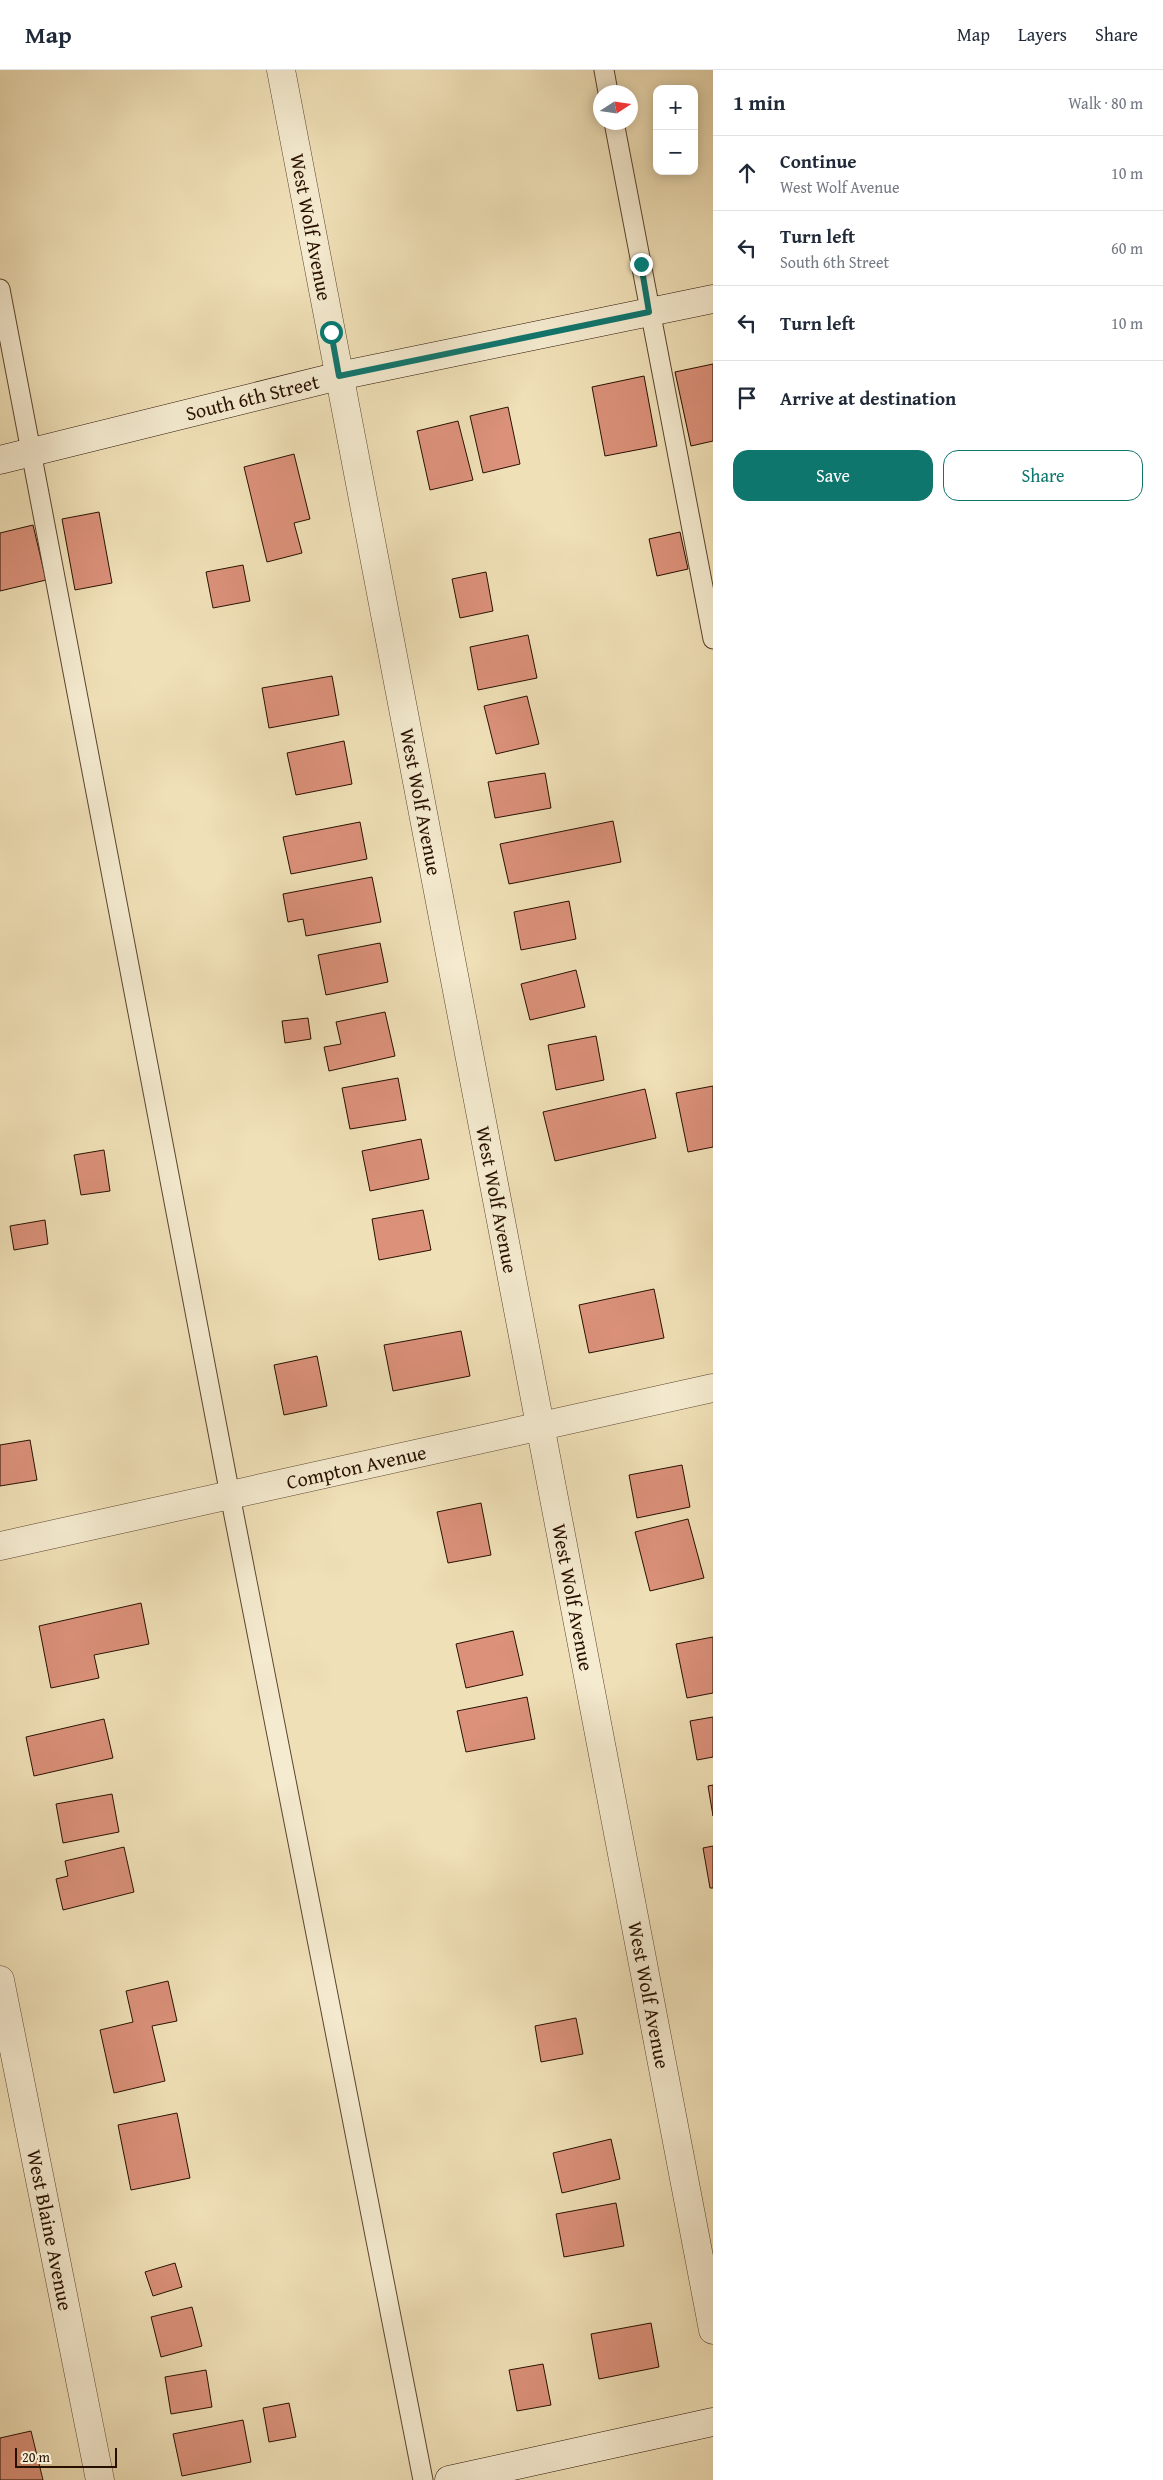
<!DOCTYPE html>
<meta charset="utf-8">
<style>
:root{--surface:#fff;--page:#f6f6f7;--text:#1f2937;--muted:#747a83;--line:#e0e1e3;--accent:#0f766e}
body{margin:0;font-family:"Gentium Book Plus",serif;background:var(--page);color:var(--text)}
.controls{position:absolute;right:15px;top:15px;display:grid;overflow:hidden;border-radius:10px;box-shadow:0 2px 12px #0003}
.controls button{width:45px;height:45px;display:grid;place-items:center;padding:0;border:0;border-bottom:1px solid var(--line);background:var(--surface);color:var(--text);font:25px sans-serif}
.compass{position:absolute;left:593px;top:15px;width:45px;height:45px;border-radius:50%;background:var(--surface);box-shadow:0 2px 12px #0003;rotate:78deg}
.scale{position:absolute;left:15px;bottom:12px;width:102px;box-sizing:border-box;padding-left:5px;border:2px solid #281000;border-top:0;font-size:14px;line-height:18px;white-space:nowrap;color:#281000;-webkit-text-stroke:4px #f5ebd0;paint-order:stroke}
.stop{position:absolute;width:15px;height:15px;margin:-11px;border:4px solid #0f766e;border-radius:50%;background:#fff}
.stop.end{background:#0f766e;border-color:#fff;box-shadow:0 1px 5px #0008}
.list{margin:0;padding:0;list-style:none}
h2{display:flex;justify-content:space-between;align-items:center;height:65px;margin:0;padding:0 20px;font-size:21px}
h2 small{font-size:16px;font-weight:400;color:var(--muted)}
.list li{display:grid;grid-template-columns:32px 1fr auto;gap:15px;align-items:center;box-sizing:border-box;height:75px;padding:0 20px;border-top:1px solid var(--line)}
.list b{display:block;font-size:19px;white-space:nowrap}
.list p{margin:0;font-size:16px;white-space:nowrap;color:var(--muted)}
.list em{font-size:16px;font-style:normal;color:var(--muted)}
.actions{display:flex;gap:10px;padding:15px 20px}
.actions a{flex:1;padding:11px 0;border:1px solid var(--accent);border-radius:15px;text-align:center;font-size:18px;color:var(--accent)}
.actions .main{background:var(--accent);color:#fff}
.icon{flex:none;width:28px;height:28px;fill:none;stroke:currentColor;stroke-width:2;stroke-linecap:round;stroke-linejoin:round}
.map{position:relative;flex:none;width:713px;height:2410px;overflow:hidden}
header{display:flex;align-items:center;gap:30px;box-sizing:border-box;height:70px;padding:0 25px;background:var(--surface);border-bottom:1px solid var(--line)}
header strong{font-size:24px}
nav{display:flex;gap:28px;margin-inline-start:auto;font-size:18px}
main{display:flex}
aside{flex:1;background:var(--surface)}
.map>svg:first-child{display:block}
.building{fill:#db917a;stroke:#281000}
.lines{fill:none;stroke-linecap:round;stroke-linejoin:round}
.lane-casing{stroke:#5a442e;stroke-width:21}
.street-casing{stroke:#5a442e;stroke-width:29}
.secondary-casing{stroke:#281000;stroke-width:29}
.lane{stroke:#f5ebd0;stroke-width:19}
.street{stroke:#f5ebd0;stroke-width:28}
.secondary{stroke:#f5ebd0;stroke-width:28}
.route{stroke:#0f766e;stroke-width:6}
.labels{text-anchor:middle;stroke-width:4.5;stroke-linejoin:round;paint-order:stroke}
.street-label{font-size:20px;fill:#281000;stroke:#f5ebd0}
</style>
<header>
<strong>Map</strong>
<nav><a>Map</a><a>Layers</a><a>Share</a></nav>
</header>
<main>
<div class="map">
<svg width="713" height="2410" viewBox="0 0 713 2410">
<rect width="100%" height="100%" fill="#f0e0b7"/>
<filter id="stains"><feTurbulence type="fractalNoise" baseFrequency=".004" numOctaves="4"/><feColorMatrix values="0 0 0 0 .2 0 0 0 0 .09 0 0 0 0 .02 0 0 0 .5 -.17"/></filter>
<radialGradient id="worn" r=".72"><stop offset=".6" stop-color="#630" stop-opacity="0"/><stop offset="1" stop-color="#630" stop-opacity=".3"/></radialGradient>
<g class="building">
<path d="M713 294V371L691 376 675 302Z"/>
<path d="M644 306 657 376 605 386 592 317Z"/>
<path d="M508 337 520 394 483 403 470 346Z"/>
<path d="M458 351 473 410 430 420 417 361Z"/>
<path d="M294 384 310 449 294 453 302 483 267 492 244 397Z"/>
<path d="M99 442 112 513 75 520 62 449Z"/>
<path d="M33 455 46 510 0 521V463Z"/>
<path d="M680 462 688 499 657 506 649 469Z"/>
<path d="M243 495 250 531 213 538 206 502Z"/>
<path d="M486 502 493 541 460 548 452 509Z"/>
<path d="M528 565 537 608 478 620 470 577Z"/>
<path d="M332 606 339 645 269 658 262 618Z"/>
<path d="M527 626 539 674 496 684 484 636Z"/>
<path d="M344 671 352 714 296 725 287 683Z"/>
<path d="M545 703 551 738 495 748 488 712Z"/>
<path d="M613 751 621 792 509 814 500 774Z"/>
<path d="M360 752 367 789 291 804 283 767Z"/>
<path d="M372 807 381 852 306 866 303 849 288 852 283 824Z"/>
<path d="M569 831 576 869 521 880 514 842Z"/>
<path d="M380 873 388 912 326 925 318 885Z"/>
<path d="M576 900 585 937 530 950 521 914Z"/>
<path d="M385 942 395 986 329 1001 324 977 341 974 336 952Z"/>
<path d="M308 948 311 969 285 973 282 951Z"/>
<path d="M596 966 604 1010 556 1020 548 975Z"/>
<path d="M398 1008 406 1050 350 1059 342 1018Z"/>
<path d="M713 1016V1077L688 1082 676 1023Z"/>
<path d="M645 1019 656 1068 555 1091 543 1042Z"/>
<path d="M421 1069 429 1109 370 1121 362 1081Z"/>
<path d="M104 1080 110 1121 81 1125 74 1085Z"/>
<path d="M423 1140 431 1180 379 1190 372 1149Z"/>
<path d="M45 1150 48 1174 14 1180 10 1156Z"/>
<path d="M654 1219 664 1268 589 1283 579 1235Z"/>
<path d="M461 1261 470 1306 393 1321 384 1275Z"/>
<path d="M317 1286 327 1336 284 1345 274 1295Z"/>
<path d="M30 1370 37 1410 0 1416V1375Z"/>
<path d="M682 1395 690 1437 637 1448 629 1405Z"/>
<path d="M481 1433 491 1485 448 1493 437 1442Z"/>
<path d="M688 1449 704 1508 650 1521 635 1462Z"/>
<path d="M141 1533 149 1574 94 1585 99 1608 51 1618 39 1556Z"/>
<path d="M513 1561 523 1605 466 1618 456 1574Z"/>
<path d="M713 1567V1623L687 1628 676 1574Z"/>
<path d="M527 1627 535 1669 466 1682 457 1641Z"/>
<path d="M713 1647V1687L697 1690 690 1651Z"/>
<path d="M104 1649 113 1688 34 1706 26 1667Z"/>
<path d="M713 1715V1746L708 1716Z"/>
<path d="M112 1724 119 1762 63 1773 56 1734Z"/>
<path d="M713 1776V1818H710L703 1778Z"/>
<path d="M124 1777 134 1822 63 1840 56 1809 68 1806 65 1791Z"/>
<path d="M168 1911 177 1951 152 1956 165 2011 114 2023 100 1960 133 1952 126 1921Z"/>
<path d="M576 1948 583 1984 541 1992 535 1956Z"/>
<path d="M177 2043 190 2108 131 2120 118 2055Z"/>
<path d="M611 2069 620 2109 562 2123 553 2083Z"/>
<path d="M616 2133 624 2176 564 2187 556 2144Z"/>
<path d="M175 2193 182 2217 153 2226 145 2202Z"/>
<path d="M192 2237 202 2276 161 2287 151 2247Z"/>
<path d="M651 2253 659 2297 599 2309 591 2264Z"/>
<path d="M543 2294 551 2335 517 2341 509 2300Z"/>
<path d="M206 2300 212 2337 171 2344 165 2307Z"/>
<path d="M289 2333 296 2367 269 2372 263 2338Z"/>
<path d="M243 2350 251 2392 182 2406 173 2364Z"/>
<path d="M31 2361 43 2410H0V2368Z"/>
</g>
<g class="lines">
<g class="lane-casing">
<g id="lane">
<path d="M604 0 608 22"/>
<path d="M614 52 713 569"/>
<path d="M0 219 230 1425 423 2410"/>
</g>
</g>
<g class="street-casing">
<g id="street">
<path id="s1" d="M281 0 713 2260"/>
<path id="s2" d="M0 1476 713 1318"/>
<path id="s3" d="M0 1910 100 2410"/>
</g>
</g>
<g class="secondary-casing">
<g id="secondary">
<path id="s4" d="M0 390 339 306 713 229"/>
<path d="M449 2410 713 2352"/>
</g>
</g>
<use href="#lane" class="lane"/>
<use href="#street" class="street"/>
<use href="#secondary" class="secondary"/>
</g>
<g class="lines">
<path class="route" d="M331 262 339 306 649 242 641 194"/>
</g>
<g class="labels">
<g class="street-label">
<text dy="7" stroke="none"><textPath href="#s1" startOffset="160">West Wolf Avenue</textPath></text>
<text dy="7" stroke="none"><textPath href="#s4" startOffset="260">South 6th Street</textPath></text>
<text dy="7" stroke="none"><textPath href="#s1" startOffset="745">West Wolf Avenue</textPath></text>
<text dy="7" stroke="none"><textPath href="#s1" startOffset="1150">West Wolf Avenue</textPath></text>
<text dy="7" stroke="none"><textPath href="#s2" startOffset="365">Compton Avenue</textPath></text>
<text dy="7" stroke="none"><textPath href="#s1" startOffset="1555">West Wolf Avenue</textPath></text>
<text dy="7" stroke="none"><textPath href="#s1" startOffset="1960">West Wolf Avenue</textPath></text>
<text dy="7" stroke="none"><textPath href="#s3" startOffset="255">West Blaine Avenue</textPath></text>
</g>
</g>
<rect width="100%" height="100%" filter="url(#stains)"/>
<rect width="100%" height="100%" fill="url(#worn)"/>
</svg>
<div class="controls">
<button>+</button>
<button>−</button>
</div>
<svg class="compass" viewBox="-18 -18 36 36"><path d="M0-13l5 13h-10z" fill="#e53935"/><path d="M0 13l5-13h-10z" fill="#747a83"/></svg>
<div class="scale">20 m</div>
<div class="stop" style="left:331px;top:262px"></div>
<div class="stop end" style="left:641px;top:194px"></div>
</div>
<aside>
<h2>1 min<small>Walk · 80 m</small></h2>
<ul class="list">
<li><svg class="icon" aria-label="ahead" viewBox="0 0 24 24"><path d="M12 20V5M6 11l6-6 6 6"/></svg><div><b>Continue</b><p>West Wolf Avenue</p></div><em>10 m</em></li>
<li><svg class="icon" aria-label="left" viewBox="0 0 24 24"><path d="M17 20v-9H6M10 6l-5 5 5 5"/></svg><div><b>Turn left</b><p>South 6th Street</p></div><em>60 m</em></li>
<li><svg class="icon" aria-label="left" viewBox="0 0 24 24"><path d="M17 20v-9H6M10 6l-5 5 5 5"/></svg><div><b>Turn left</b></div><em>10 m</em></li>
<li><svg class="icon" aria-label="arrive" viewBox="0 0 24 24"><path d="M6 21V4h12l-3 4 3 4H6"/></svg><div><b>Arrive at destination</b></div></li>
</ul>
<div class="actions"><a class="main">Save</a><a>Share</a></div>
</aside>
</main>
